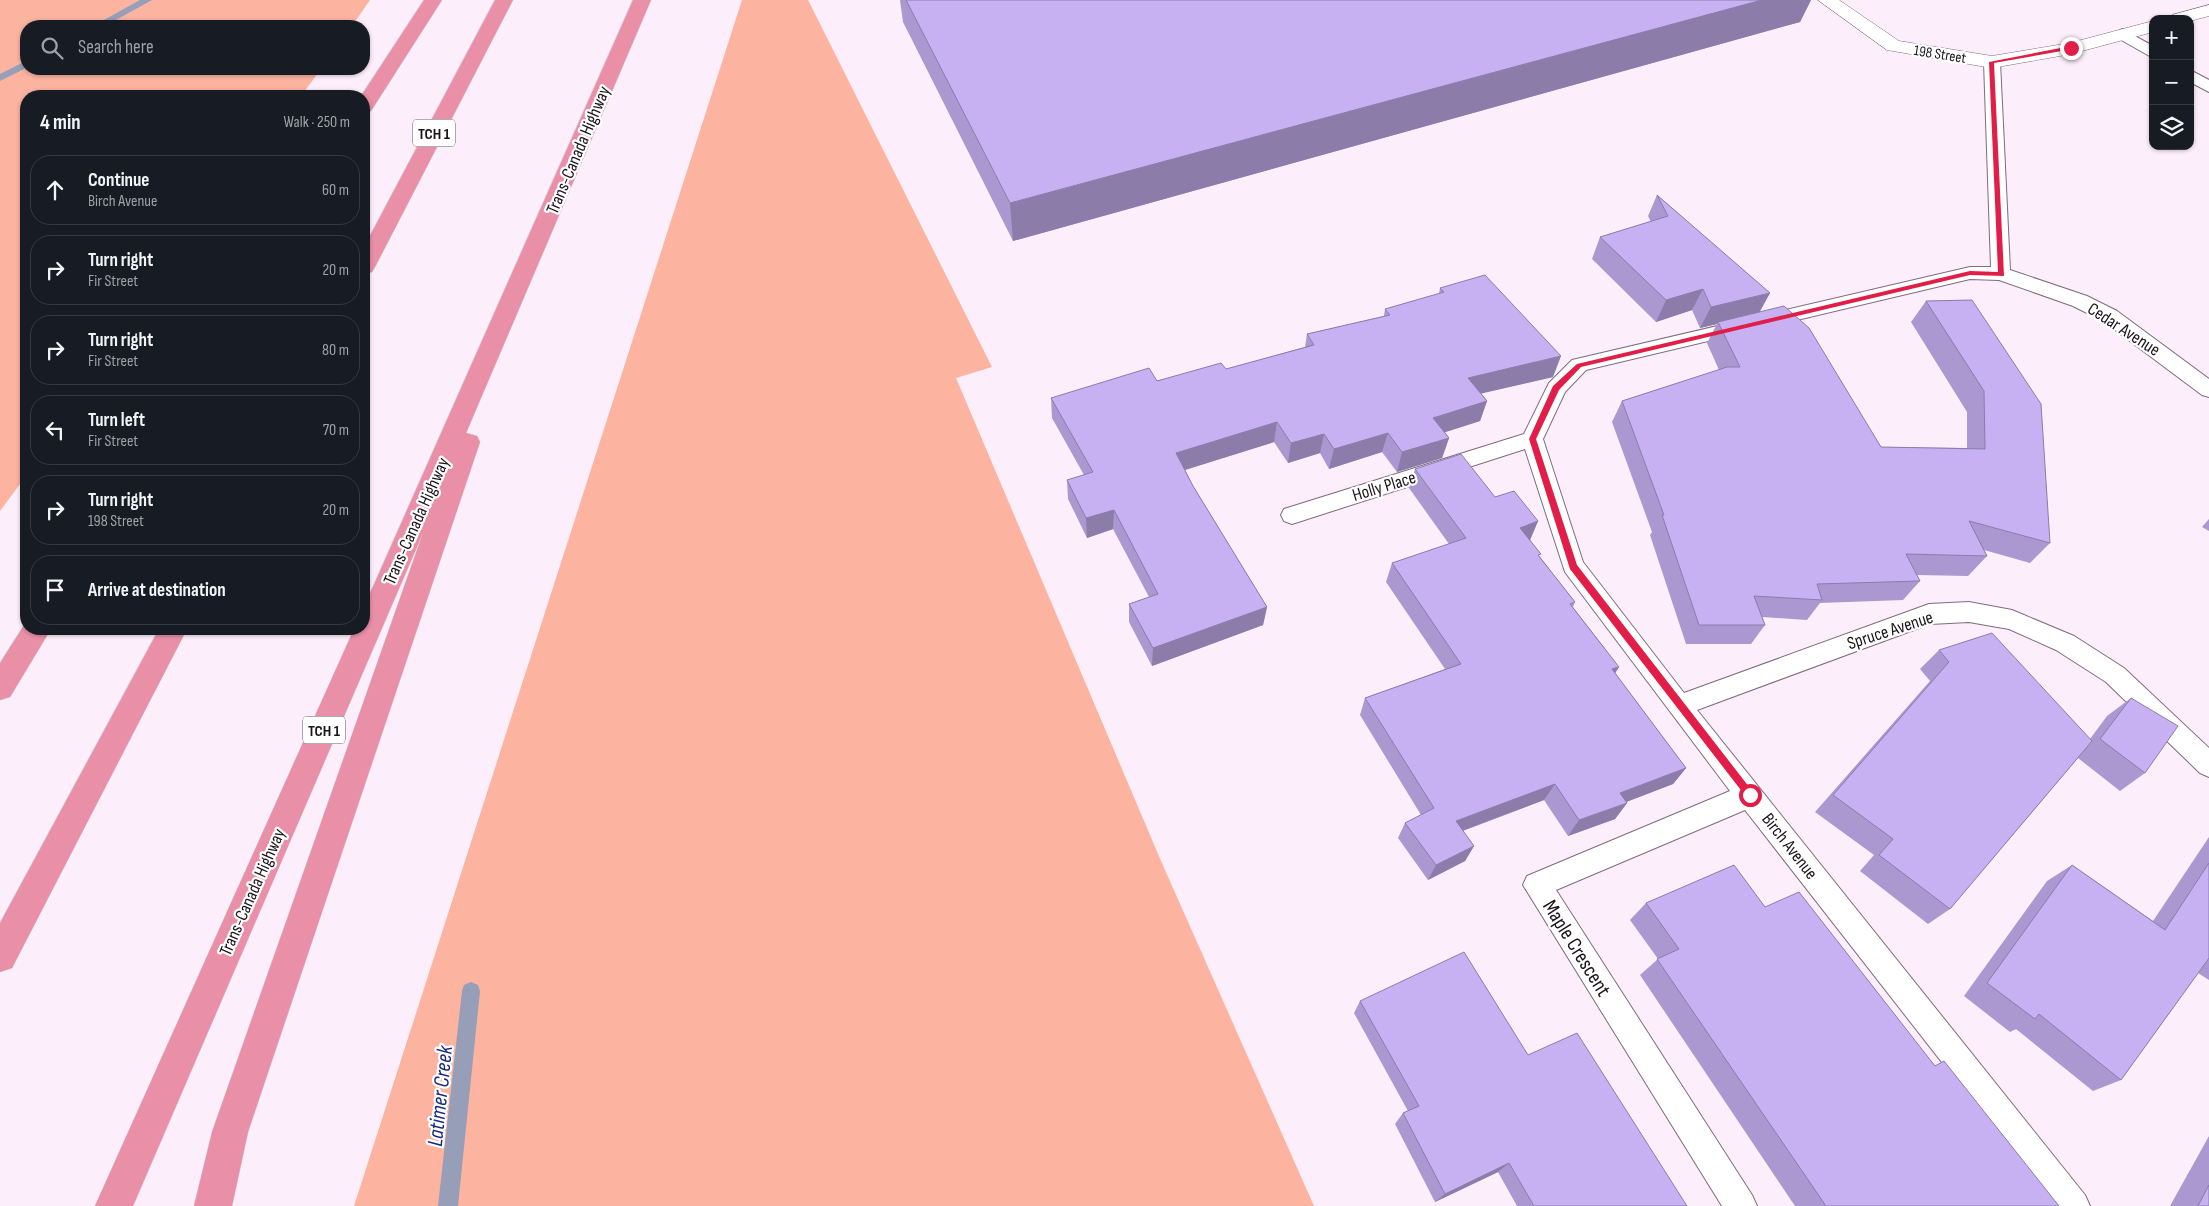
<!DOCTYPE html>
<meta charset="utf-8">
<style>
:root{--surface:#171b24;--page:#242831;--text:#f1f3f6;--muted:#9ea1a6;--line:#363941}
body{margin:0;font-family:"Sofia Sans Condensed",sans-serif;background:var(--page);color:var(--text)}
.controls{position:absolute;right:15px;top:15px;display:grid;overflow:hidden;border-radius:10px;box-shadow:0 1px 4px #0004}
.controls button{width:45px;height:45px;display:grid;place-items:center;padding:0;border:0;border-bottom:1px solid var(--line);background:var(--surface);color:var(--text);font:25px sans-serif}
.stop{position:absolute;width:15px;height:15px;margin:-11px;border:4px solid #e11d48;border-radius:50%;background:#fff}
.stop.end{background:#e11d48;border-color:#fff;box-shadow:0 1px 5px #0008}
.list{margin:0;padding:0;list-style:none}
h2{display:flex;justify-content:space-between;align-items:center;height:65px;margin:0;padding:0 20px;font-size:21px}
h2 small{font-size:16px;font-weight:400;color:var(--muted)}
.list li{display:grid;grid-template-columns:32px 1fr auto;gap:15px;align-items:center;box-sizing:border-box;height:70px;margin:0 10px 10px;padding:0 10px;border:1px solid var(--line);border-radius:20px}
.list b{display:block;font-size:19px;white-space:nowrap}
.list p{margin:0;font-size:16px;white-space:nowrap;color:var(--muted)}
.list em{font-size:16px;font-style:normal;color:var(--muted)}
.icon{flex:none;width:28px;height:28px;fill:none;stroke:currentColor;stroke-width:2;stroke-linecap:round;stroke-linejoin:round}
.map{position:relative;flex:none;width:2209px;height:1206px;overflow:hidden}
.search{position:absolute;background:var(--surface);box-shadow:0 1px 4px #0004;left:20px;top:20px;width:350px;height:55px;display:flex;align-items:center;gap:12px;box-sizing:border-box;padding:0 18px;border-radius:20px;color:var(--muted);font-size:19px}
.panel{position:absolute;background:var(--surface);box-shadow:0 1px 4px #0004;left:20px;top:90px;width:350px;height:545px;border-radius:20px}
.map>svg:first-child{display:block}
.green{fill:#fcb3a0}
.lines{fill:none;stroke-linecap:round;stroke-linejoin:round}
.stream{fill:#979eb7;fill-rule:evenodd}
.lane-casing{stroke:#806b7d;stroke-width:2}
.street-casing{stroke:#806b7d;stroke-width:1}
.highway-casing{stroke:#d6d5d6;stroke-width:1}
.lane{fill:#fff;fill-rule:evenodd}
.street{fill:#fff;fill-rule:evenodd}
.highway{fill:#e98fa7;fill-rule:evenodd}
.wall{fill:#ab98d1}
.shaded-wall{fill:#8b7caa}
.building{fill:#c7b1f3;stroke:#8b7caa}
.route{fill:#e11d48}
.labels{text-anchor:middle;stroke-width:4.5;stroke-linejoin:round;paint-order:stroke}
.far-street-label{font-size:15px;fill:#1b131a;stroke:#fff}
.shield{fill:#fff;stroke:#5f5a5f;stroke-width:1}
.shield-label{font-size:16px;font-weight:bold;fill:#1b131a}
.street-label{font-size:18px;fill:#1b131a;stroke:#fff}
.near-street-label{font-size:21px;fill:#1b131a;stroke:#fff}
.near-water-label{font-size:22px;font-style:italic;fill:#152a80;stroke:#fff}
</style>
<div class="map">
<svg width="2209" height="1206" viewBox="0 0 2209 1206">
<rect width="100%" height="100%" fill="#fdeefb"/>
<g class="green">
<path d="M0 0H370L352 26H26V69H321L301 96H26V476L0 511Z"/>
<path d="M742 0H808L992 367 956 378 1161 861 1314 1206H354Z"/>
</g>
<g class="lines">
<g class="stream">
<path d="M140 0H152L105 26H93Z"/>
<path d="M26 61V68L0 81V74Z"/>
<path d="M471 982 478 985 480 991 458 1206H438L462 991 464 985Z"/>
</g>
<g class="lane-casing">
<g id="lane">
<path d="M2122 29 2153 46V58L2116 37 2114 34Z"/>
<path d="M1992 57 2000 62 2010 270 2087 296 2117 311 2209 379V397L2202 395 2103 321 2073 306 1999 280 1970 279 1586 370 1565 392 1543 439 1583 562 1684 693 1929 604 1969 602 2012 610 2074 636 2124 668 2209 748V777L2200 773 2106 682 2056 650 2009 629 1969 622 1930 624 1697 710 2085 1195 2090 1206H2054L1745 810 1556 890 1752 1195 1757 1206H1722L1523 885 1527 876 1730 791 1565 572 1525 449 1292 524 1284 521 1281 515 1284 509 1524 434 1549 383 1572 360 1970 267H1991L1984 62Z"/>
<path d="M2190 70 2209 80V92L2190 82Z"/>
</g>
</g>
<g class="street-casing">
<g id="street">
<path d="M1818 0H1839L1899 41 1992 56 2070 43 2153 21V32L2071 54 1992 68 1887 50Z"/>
<path d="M2209 5V16L2190 21V19H2169L2172 15Z"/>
</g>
</g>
<g class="highway-casing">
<g id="highway">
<path d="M424 0H442L371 111 364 113V96H361Z"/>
<path d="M495 0H513L375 267 372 272 364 274V247Z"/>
<path d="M633 0H651L466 433 477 436 480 442 248 1132 232 1206H194L212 1132 423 533 133 1206H95L354 629H364V607Z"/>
<path d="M26 622V629H51L10 697 0 700V663Z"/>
<path d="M159 629H187L12 968 0 972V923Z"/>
</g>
</g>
<use href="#lane" class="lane"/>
<use href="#street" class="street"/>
<use href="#highway" class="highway"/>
</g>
<g class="wall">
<path d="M900 0H1811L1800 22 1013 241 903 22Z"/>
<path d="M1657 195 1770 293 1759 312 1881 447 1967 448V412L1911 322 1926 301 1972 300 2050 543 2030 563 1984 550 1987 556 1968 576 1917 575 1920 581 1903 600 1820 603 1807 620 1762 617 1765 625 1751 644H1686L1650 535 1652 532 1612 422 1622 401 1719 370 1707 343 1717 324 1700 328 1692 310 1656 322 1592 259 1600 237 1651 222 1648 216Z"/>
<path d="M1440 288 1553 377 1481 393 1487 401 1480 421 1445 432 1449 438 1442 458 1397 472 1382 452 1329 469 1320 453 1288 463 1274 442 1185 470 1193 486 1267 607 1263 625 1152 666 1129 622V604L1149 597 1113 529 1087 538 1068 499 1067 480 1084 475 1052 418 1051 398 1226 369 1305 347 1307 334 1384 316 1385 309 1439 294Z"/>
<path d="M1415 469 1495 497 1538 521 1530 540 1540 557 1575 602 1573 607 1619 667 1615 673 1686 768 1673 784 1626 802 1627 803 1615 819 1568 836 1544 800 1463 831 1474 846 1465 861 1428 880 1398 838 1405 823 1421 815 1360 715 1365 698 1445 669 1386 582 1392 563 1449 544 1409 488Z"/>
<path d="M2209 519V531L2202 527Z"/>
<path d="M1939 650 2090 739 2107 716 2131 698 2145 773 2120 791 2078 758 1950 909 1928 924 1860 871 1874 855 1815 812 1930 681 1920 669Z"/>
<path d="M2209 837V980L2198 973 2121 1080 2093 1091 2016 1029 2010 1032 1964 996 2047 881 2072 865 2153 921Z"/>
<path d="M1646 903 1765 907 1935 1066 2059 1206H1795L1640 975 1658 959 1630 920Z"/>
<path d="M1360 1001 1528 1055 1687 1206H1517L1498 1172 1435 1202 1395 1124 1403 1113 1408 1111 1354 1013Z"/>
<path d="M2209 1136V1206H2170Z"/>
</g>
<g class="shaded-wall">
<path d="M1762 0H1811L1800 22 1013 241 1010 203Z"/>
<path d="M1703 289 1692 310 1656 322 1666 300Z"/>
<path d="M1770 293 1758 315 1718 322 1717 324 1700 328 1711 307Z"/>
<path d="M1561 356 1553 377 1462 398 1468 378Z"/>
<path d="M1487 401 1480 421 1427 438 1433 418Z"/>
<path d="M1277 422 1274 442 1175 473 1176 453Z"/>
<path d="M1388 433 1382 452 1329 469 1334 449Z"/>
<path d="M1324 434 1320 453 1288 463 1291 443Z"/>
<path d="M1449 438 1442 458 1397 472 1402 452Z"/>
<path d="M1114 510 1113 529 1087 538 1086 518Z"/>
<path d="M1538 521 1530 540 1520 528Z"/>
<path d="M1267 607 1263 625 1152 666 1153 648Z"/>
<path d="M1619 667 1608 684 1612 669Z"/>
<path d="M1686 768 1673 784 1608 809 1620 793Z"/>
<path d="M1555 784 1544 800 1448 836 1456 821Z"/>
<path d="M1627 803 1615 819 1568 836 1579 820Z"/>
<path d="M1474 846 1465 861 1428 880 1436 865Z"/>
<path d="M1509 1163 1498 1172 1435 1202 1445 1194Z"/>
</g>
<g class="building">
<path d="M906 0H1762L1010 203Z"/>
<path d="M1657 195 1770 293 1711 307 1703 289 1666 300 1600 237 1668 216Z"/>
<path d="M1485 275 1561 356 1468 378 1487 401 1433 418 1449 438 1402 452 1388 433 1334 449 1324 434 1291 443 1277 422 1176 453 1193 486 1267 607 1153 648 1129 604 1158 594 1114 510 1086 518 1067 480 1093 472 1051 398 1149 368 1157 381 1221 363 1226 369 1314 345 1307 334 1390 315 1385 309 1444 292 1440 288Z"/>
<path d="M1972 300 2041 404 2050 543 1969 521 1987 556 1906 554 1920 581 1817 584 1822 600 1754 596 1765 625H1699L1662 515H1664L1622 401 1727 367H1740L1718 322 1784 306 1809 328 1881 447 1985 449 1984 391 1926 301Z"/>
<path d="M1461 454 1495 497 1514 491 1538 521 1520 528 1541 554 1538 555 1575 602 1570 604 1619 667 1612 669 1686 768 1620 793 1627 803 1579 820 1555 784 1456 821 1474 846 1436 865 1405 823 1434 808 1365 698 1461 664 1392 563 1466 538 1415 469Z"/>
<path d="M1992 633 2092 741 1950 909 1879 855 1893 839 1833 795 1949 662 1939 650Z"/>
<path d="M2131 698 2178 726 2145 773 2100 739Z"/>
<path d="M2209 863V958L2121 1080 2039 1014 2035 1019 1987 983 2072 865 2165 930Z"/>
<path d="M1734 865 1765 907 1799 892 1935 1066 1944 1061 2059 1206H1826L1657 959 1679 949 1646 903Z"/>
<path d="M1464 952 1528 1055 1577 1033 1687 1206H1534L1509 1163 1445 1194 1403 1113 1419 1106 1360 1001Z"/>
<path d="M2209 1185V1206H2198Z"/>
</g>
<path class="route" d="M2071 46 2073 49 1994 63 2004 276 1970 275 1581 367 1559 390 1536 439 1577 565 1753 792V798H1747L1570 569 1529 439 1553 386 1577 364 1970 271 1998 272 1989 62Z"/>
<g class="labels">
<g class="far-street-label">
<text transform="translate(1940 54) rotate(9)" y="5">198 Street</text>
</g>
<g class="shield">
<rect x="413" y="119.5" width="42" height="27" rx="4"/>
<rect x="303" y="716.5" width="42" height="27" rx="4"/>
</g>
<g class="shield-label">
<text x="434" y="139">TCH 1</text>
<text x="324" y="736">TCH 1</text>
</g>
<g class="street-label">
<text transform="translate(578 150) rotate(-67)" y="6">Trans-Canada Highway</text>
<text transform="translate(2124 329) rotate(33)" y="6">Cedar Avenue</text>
<text transform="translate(1384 486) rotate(-17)" y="6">Holly Place</text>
<text transform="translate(416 521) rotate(-66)" y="6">Trans-Canada Highway</text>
<text transform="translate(1890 630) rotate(-18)" y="6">Spruce Avenue</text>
<text transform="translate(1790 846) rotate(52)" y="6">Birch Avenue</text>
<text transform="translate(252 892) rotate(-66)" y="6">Trans-Canada Highway</text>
</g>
<g class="near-street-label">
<text transform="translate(1577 948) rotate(58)" y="7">Maple Crescent</text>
</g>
<g class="near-water-label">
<text transform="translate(439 1096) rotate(-84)" y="8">Latimer Creek</text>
</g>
</g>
</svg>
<div class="controls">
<button>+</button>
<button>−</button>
<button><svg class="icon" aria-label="layers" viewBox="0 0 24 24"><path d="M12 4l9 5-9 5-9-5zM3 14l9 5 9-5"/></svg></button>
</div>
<div class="stop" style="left:1750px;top:795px"></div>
<div class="stop end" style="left:2071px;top:48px"></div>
<div class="search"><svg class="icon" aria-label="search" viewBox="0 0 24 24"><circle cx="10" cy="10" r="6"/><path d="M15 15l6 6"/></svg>Search here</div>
<section class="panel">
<h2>4 min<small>Walk · 250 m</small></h2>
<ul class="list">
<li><svg class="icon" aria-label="ahead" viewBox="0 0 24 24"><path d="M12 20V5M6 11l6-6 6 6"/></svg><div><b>Continue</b><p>Birch Avenue</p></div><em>60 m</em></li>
<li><svg class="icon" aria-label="right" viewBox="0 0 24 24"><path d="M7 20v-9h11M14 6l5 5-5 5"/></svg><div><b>Turn right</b><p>Fir Street</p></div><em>20 m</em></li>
<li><svg class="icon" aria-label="right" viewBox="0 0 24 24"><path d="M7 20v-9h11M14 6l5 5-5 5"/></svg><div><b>Turn right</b><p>Fir Street</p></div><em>80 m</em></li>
<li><svg class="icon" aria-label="left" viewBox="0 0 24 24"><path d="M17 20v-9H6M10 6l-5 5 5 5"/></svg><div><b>Turn left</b><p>Fir Street</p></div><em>70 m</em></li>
<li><svg class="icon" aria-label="right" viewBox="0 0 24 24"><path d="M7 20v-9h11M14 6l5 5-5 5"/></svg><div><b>Turn right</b><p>198 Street</p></div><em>20 m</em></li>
<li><svg class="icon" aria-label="arrive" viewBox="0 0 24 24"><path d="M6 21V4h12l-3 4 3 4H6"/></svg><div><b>Arrive at destination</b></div></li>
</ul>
</section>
</div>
